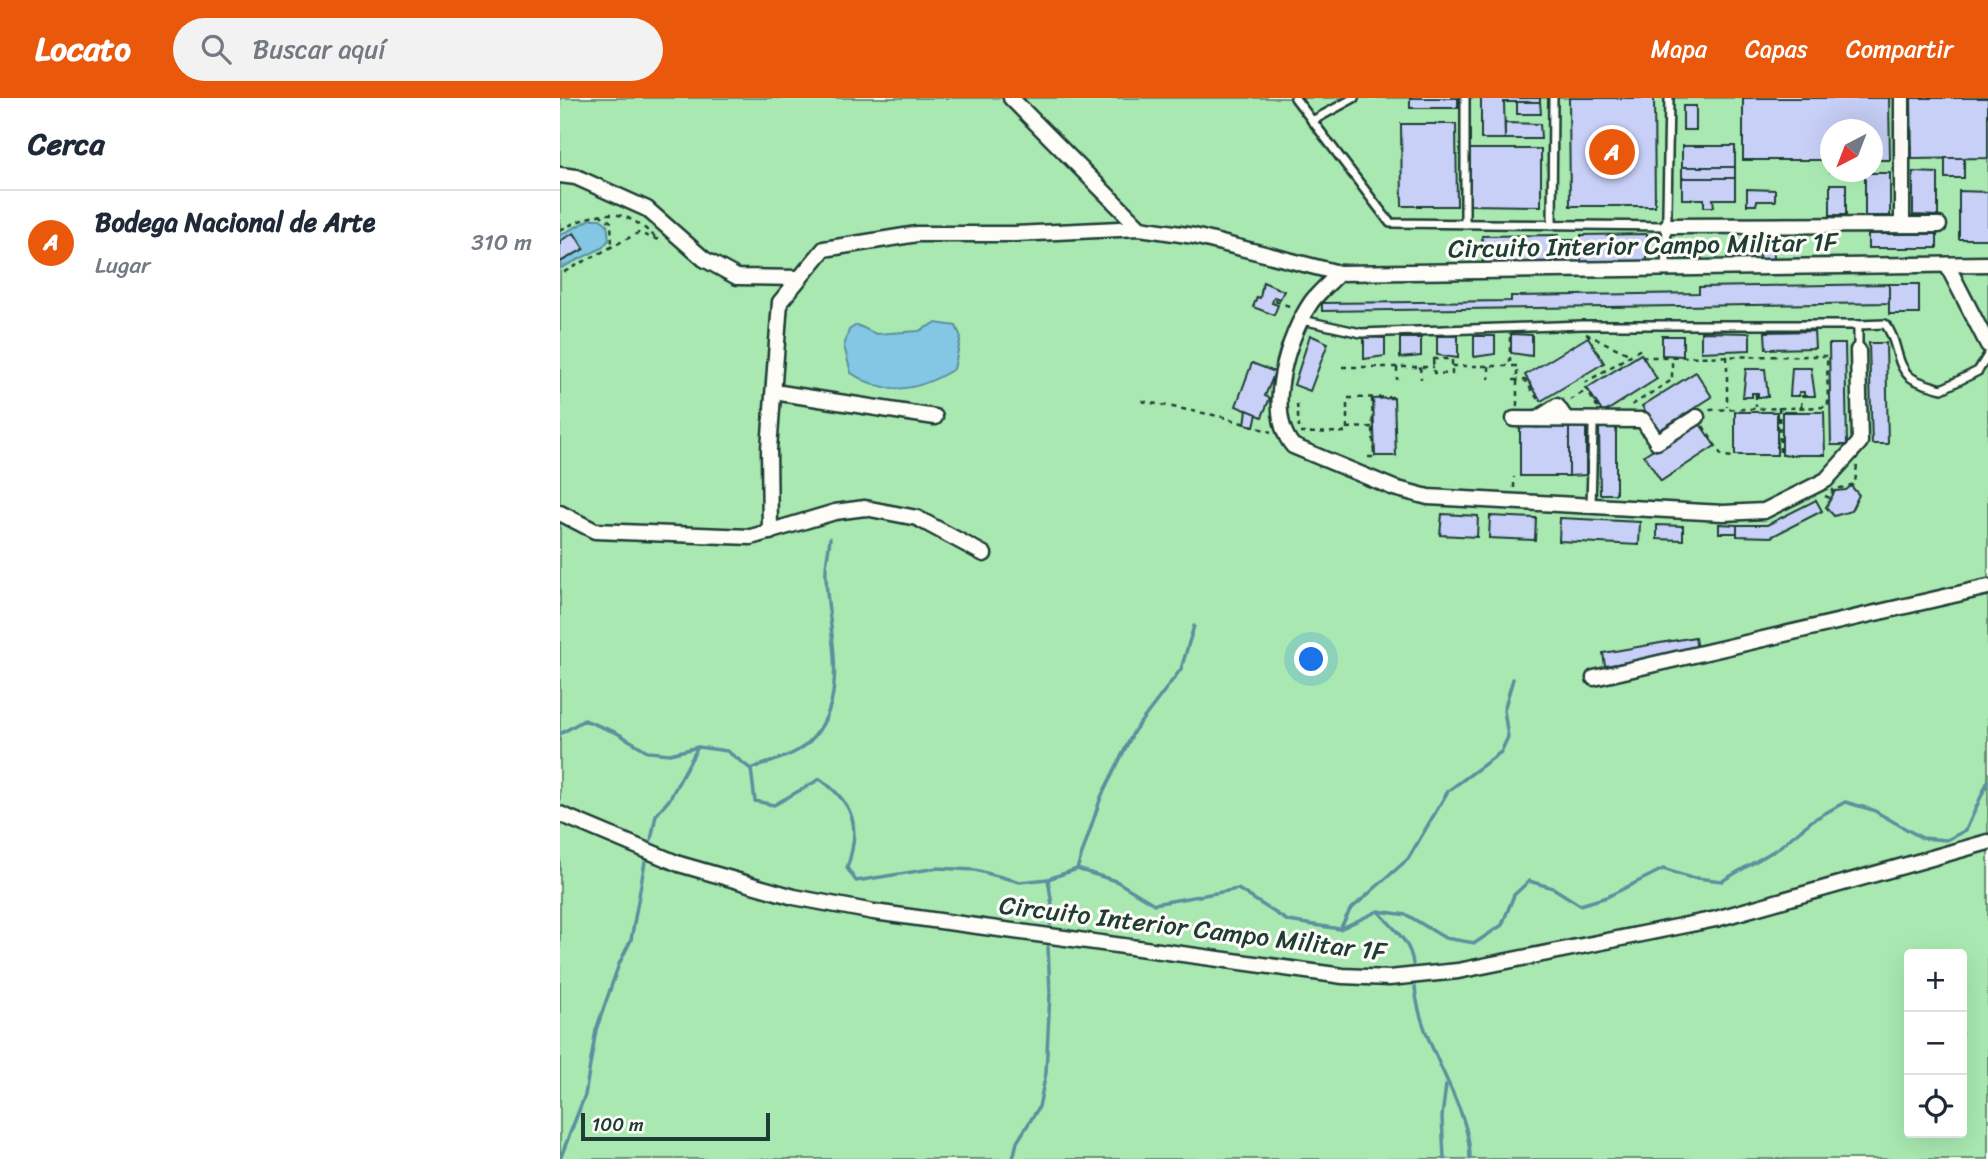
<!DOCTYPE html>
<html lang="es">
<meta charset="utf-8">
<style>
:root{--surface:#fff;--page:#f2f2f3;--text:#1f2937;--muted:#747a83;--line:#e0e1e3;--accent:#ea580c}
body{margin:0;font-family:Sriracha,sans-serif;background:var(--page);color:var(--text)}
.controls{position:absolute;right:21px;bottom:21px;display:grid;overflow:hidden;border-radius:7px;box-shadow:0 7px 28px #0002}
.controls button{width:63px;height:63px;display:grid;place-items:center;padding:0;border:0;border-bottom:2px solid var(--line);background:var(--surface);color:var(--text);font:35px sans-serif}
.compass{position:absolute;left:1260px;top:21px;width:63px;height:63px;border-radius:50%;background:var(--surface);box-shadow:0 7px 28px #0002;rotate:222deg}
.scale{position:absolute;left:21px;bottom:18px;width:189px;box-sizing:border-box;padding-left:7px;border:4px solid #1f3d34;border-top:0;font-size:19px;line-height:24px;white-space:nowrap;color:#1f3d34;-webkit-text-stroke:5px #fdfcf7;paint-order:stroke}
.you{position:absolute;left:752px;top:562px;width:24px;height:24px;margin:-18px;border:5px solid #fff;border-radius:50%;background:#1a73e8;box-shadow:0 0 0 10px #1a73e833}
.badge{display:grid;place-items:center;width:46px;height:46px;border-radius:50%;background:var(--accent);color:#fff;font-size:23px;font-weight:700}
.pin{position:absolute;translate:-50% -50%;border:4px solid #fff;box-shadow:0 2px 7px #0006}
.list{margin:0;padding:0;list-style:none}
h2{display:flex;justify-content:space-between;align-items:center;height:91px;margin:0;padding:0 28px;font-size:30px}
h2 small{font-size:23px;font-weight:400;color:var(--muted)}
.list li{display:grid;grid-template-columns:46px 1fr auto;gap:21px;align-items:center;box-sizing:border-box;height:105px;padding:0 28px;border-top:2px solid var(--line)}
.list b{display:block;font-size:26px;white-space:nowrap}
.list p{margin:0;font-size:23px;white-space:nowrap;color:var(--muted)}
.list em{font-size:23px;font-style:normal;color:var(--muted)}
.icon{flex:none;width:38px;height:38px;fill:none;stroke:currentColor;stroke-width:2;stroke-linecap:round;stroke-linejoin:round}
.map{position:relative;flex:none;width:1428px;height:1061px;overflow:hidden}
header{display:flex;align-items:center;gap:42px;box-sizing:border-box;height:98px;padding:0 35px;background:var(--accent);color:#fff}
header strong{font-size:33px}
nav{display:flex;gap:38px;margin-inline-start:auto;font-size:24px}
.search{width:490px;height:63px;background:var(--page);display:flex;align-items:center;gap:18px;box-sizing:border-box;padding:0 24px;border-radius:38px;color:var(--muted);font-size:26px}
main{display:flex}
aside{flex:1;background:var(--surface)}
.map>svg:first-child{display:block}
.green{fill:#a9e9b1;stroke:#649372;stroke-width:2;fill-rule:evenodd}
.water{fill:#83c7e4;stroke:#5b909e;stroke-width:2}
.lines{fill:none;stroke-linecap:round;stroke-linejoin:round}
.stream{stroke:#5b909e;stroke-width:3.5}
.building{fill:#c8d0f8;stroke:#1f3d34;stroke-width:2}
.lane-casing{stroke:#1f3d34;stroke-width:12}
.street-casing{stroke:#1f3d34;stroke-width:19}
.path{stroke:#1f3d34;stroke-width:2.5;stroke-dasharray:5 5;stroke-linecap:butt}
.lane{stroke:#fdfcf7;stroke-width:7}
.street{stroke:#fdfcf7;stroke-width:14}
.labels{text-anchor:middle;stroke-width:6;stroke-linejoin:round;paint-order:stroke}
.street-label{font-size:26px;fill:#1f3d34;stroke:#fdfcf7}
</style>
<header>
<strong>Locato</strong>
<div class="search"><svg class="icon" aria-label="search" viewBox="0 0 24 24"><circle cx="10" cy="10" r="6"/><path d="M15 15l6 6"/></svg>Buscar aquí</div>
<nav><a>Mapa</a><a>Capas</a><a>Compartir</a></nav>
</header>
<main>
<aside>
<h2>Cerca<small></small></h2>
<ul class="list">
<li><span class="badge">A</span><div><b>Bodega Nacional de Arte</b><p>Lugar</p></div><em>310 m</em></li>
</ul>
</aside>
<div class="map">
<svg width="1428" height="1061" viewBox="0 0 1428 1061">
<rect width="100%" height="100%" fill="#fdfcf7"/>
<filter id="ink" filterUnits="userSpaceOnUse"><feTurbulence type="fractalNoise" baseFrequency=".0143" numOctaves="2"/><feDisplacementMap in="SourceGraphic" scale="14" xChannelSelector="R" yChannelSelector="G"/><feConvolveMatrix kernelMatrix="1 2 1 2 8 2 1 2 1" color-interpolation-filters="sRGB"/></filter>
<g filter="url(#ink)">
<path class="green" d="M0 0H1428V1061H0ZM1270 32H1312V74H1270ZM1349 856H1402V1035H1349Z"/>
<g class="water">
<path d="M31 121H40L47 126 49 142 42 150 1 170 0 164 24 151 14 135 0 143V137Z"/>
<path d="M375 225 396 228 401 239 394 271C358 293 328 299 291 275L284 248 289 232 297 227 316 236 359 233Z"/>
</g>
<g class="lines">
<g class="stream">
<path d="M0 636 24 622 57 635 89 654 110 656 138 649 167 653 191 671 195 703 214 707 260 681C295 706 301 729 287 770L296 783 377 770 415 772 460 784 488 781 517 771 556 783 594 806 678 791 728 823 780 831 818 813 847 817 885 840 915 845 942 827 954 797 969 783 993 790 1020 807 1047 799 1103 771 1128 779 1162 783 1217 751 1253 722 1285 704 1313 712 1362 740 1387 742 1406 732 1428 683"/>
<path d="M191 671C210 663 234 659 249 644 293 601 267 531 266 478 265 465 269 453 270 440"/>
<path d="M91 742 96 717 109 702 138 649"/>
<path d="M517 771 541 699 574 633 621 571 634 528"/>
<path d="M488 781 492 807 490 826"/>
<path d="M819 814C833 830 851 844 853 866"/>
<path d="M780 831 790 812 848 761 888 693 941 654 948 639 944 612 953 581"/>
<path d="M855 889C860 950 911 1006 910 1061"/>
<path d="M0 1061 25 997 36 932 59 866 71 842 85 764"/>
<path d="M453 1061 457 1044 479 1009 486 975 490 895 488 849"/>
<path d="M884 1061 882 1019 886 987"/>
</g>
</g>
<g class="building">
<rect x="850" y="0" width="48" height="10"/>
<path d="M921 0H980V4H944L945 41H921Z"/>
<path d="M1009 0H1094L1095 108H1010Z"/>
<path d="M1183 0H1329L1330 62H1312V32H1270V62H1183Z"/>
<path d="M1351 0H1428V60L1352 61Z"/>
<path d="M957 4H980L981 16H957Z"/>
<rect x="1123" y="8" width="13" height="24"/>
<path d="M945 25 980 26 981 41H945Z"/>
<path d="M841 26H896L897 108H842Z"/>
<rect x="1122" y="48" width="53" height="21"/>
<path d="M910 51H981V108L910 107Z"/>
<rect x="1385" y="60" width="19" height="20"/>
<rect x="1122" y="69" width="53" height="11"/>
<path d="M1353 74 1378 75V118L1353 117Z"/>
<rect x="1305" y="75" width="25" height="43"/>
<path d="M1122 80H1175V101H1153L1154 109H1144V101H1122Z"/>
<rect x="1270" y="86" width="16" height="31"/>
<path d="M1187 91 1215 92V103H1197L1196 107H1187Z"/>
<path d="M1399 93 1428 94V141H1399Z"/>
<path d="M1198 133H1213L1214 163H1199Z"/>
<path d="M14 135 24 151 0 164V143Z"/>
<path d="M1087 136V165L1021 166V137Z"/>
<rect x="1308" y="136" width="69" height="14"/>
<path d="M998 137V166L923 167 922 138Z"/>
<rect x="998" y="142" width="23" height="24"/>
<path d="M1127 150H1141L1142 165H1127Z"/>
<path d="M1193 150V163L1167 164V158L1183 157V151Z"/>
<path d="M703 184 724 193 720 201 714 199 712 205 718 207 714 217 693 209 697 199 700 200Z"/>
<rect x="1329" y="186" width="30" height="30"/>
<path d="M1329 186V205L762 213V205L951 203V198L1139 195V189Z"/>
<path d="M1254 233 1255 250 1206 251 1205 234Z"/>
<path d="M1141 234 1190 235V252L1141 254Z"/>
<path d="M951 236 972 237V258L951 255Z"/>
<path d="M750 237 768 245 750 293 734 287Z"/>
<path d="M877 238H898V260L877 257Z"/>
<path d="M914 238H935V256L914 259Z"/>
<path d="M1102 238H1123V258L1102 257Z"/>
<path d="M804 239 825 240V258L804 261Z"/>
<path d="M1028 239 1044 265 981 303 965 277Z"/>
<path d="M840 240H861V258L840 260Z"/>
<path d="M1309 245H1326L1328 346H1312Z"/>
<path d="M1269 246H1285L1287 347H1271Z"/>
<path d="M1081 256 1097 281 1043 315 1027 290Z"/>
<path d="M692 265 715 274 705 298 710 300 702 319 676 308Z"/>
<path d="M1232 270H1251L1255 298H1244V294H1239V298H1230Z"/>
<path d="M1186 271H1205L1208 299H1198V295H1192V299H1183Z"/>
<path d="M1136 274 1152 299 1098 333 1082 308Z"/>
<path d="M834 300 836 358H815L813 301Z"/>
<path d="M687 312 697 316 694 328 685 326Z"/>
<rect x="1175" y="314" width="42" height="43"/>
<path d="M1222 314H1264L1265 357H1222Z"/>
<path d="M1138 323 1155 348 1101 383 1084 357Z"/>
<rect x="960" y="325" width="49" height="53"/>
<path d="M1009 325H1026V377L1009 378Z"/>
<path d="M1039 327H1056V396H1040Z"/>
<path d="M1291 388 1299 397 1291 413 1274 418 1266 409 1275 393 1286 392Z"/>
<path d="M1256 402 1262 413 1211 439 1177 438V427H1207Z"/>
<path d="M882 416 918 418 917 439 880 437Z"/>
<path d="M930 418 976 420 975 442 929 440Z"/>
<path d="M1000 420 1080 424 1079 447 999 443Z"/>
<path d="M1159 426 1177 427V435H1159Z"/>
<path d="M1097 427 1123 428V442L1097 441Z"/>
<path d="M1135 539 1137 552 1045 568 1043 555Z"/>
</g>
<g class="lines">
<g class="lane-casing">
<g id="lane">
<path d="M735 0 830 125 1107 128"/>
<path d="M752 23 794 0"/>
<path d="M905 126V0"/>
<path d="M992 127 993 0"/>
<path d="M1106 170 1109 0"/>
<path d="M742 222 801 235 1022 227H1298V252"/>
<path d="M1298 227 1325 226C1338 241 1335 265 1349 278 1357 285 1372 288 1382 291L1418 273 1428 257"/>
<path d="M1031 408 1033 330"/>
</g>
</g>
<g class="street-casing">
<g id="street">
<path d="M451 0 580 130"/>
<path d="M0 77 16 79 87 111 144 161 177 179 240 180"/>
<path d="M1342 127V0"/>
<path d="M1107 128 1379 127"/>
<path d="M1387 167 1428 247"/>
<path d="M779 175C771 184 760 193 752 203 728 237 704 313 733 348L834 390 868 399 1163 415 1204 413 1266 382 1300 344 1298 252"/>
<path d="M214 294 375 319"/>
<path d="M954 321 1083 322 1097 344 1137 319"/>
<path d="M977 321 997 308 1006 321"/>
<path d="M0 415 35 433 191 439 275 414 305 410 357 420 424 456"/>
<path d="M210 434 209 351 220 204 264 151 357 136H455L580 130 634 138 779 175 1428 166"/>
<path d="M1034 580 1428 489"/>
<path d="M0 716 119 766 234 799 314 814 783 878 829 880 898 873 1156 821 1428 744"/>
</g>
</g>
<g class="path">
<path d="M39 116 51 124 52 148"/>
<path d="M0 132C40 112 60 107 95 139"/>
<path d="M4 174 78 135 102 143"/>
<path d="M715 203 732 209"/>
<path d="M1026 236 1071 257"/>
<path d="M950 239V267"/>
<path d="M1167 258V309"/>
<path d="M873 261H892V276L874 275Z"/>
<path d="M892 268H957V308"/>
<path d="M929 268V281"/>
<path d="M782 269H874"/>
<path d="M837 269V282"/>
<path d="M860 269 861 281"/>
<path d="M953 282H965L979 303"/>
<path d="M1196 296V309"/>
<path d="M788 300 838 299"/>
<path d="M1010 302 1027 292"/>
<path d="M582 303 663 319 711 334"/>
<path d="M737 306 739 330"/>
<path d="M1072 307 1112 282V259"/>
<path d="M1219 309 1220 358"/>
<path d="M1241 309 1242 297"/>
<path d="M1038 310 1023 286 1079 252 1084 259 1267 258 1268 309 1147 312"/>
<path d="M1143 328 1162 358 1176 359"/>
<path d="M787 330 812 329"/>
<path d="M740 335 787 334V305"/>
<path d="M808 359H814L812 300"/>
<path d="M954 390V379"/>
<path d="M1265 398 1270 400 1273 392 1295 386 1297 366"/>
</g>
<use href="#lane" class="lane"/>
<use href="#street" class="street"/>
</g>
</g>
<g class="labels">
<g class="street-label">
<text transform="translate(1083 147) rotate(-1)" y="9">Circuito Interior Campo Militar 1F</text>
<text transform="translate(633 830) rotate(7)" y="9">Circuito Interior Campo Militar 1F</text>
</g>
</g>
</svg>
<div class="controls">
<button>+</button>
<button>−</button>
<button><svg class="icon" aria-label="locate" viewBox="0 0 24 24"><circle cx="12" cy="12" r="6"/><path d="M12 2v4M12 18v4M2 12h4M18 12h4"/></svg></button>
</div>
<svg class="compass" viewBox="-18 -18 36 36"><path d="M0-13l5 13h-10z" fill="#e53935"/><path d="M0 13l5-13h-10z" fill="#747a83"/></svg>
<div class="scale">100 m</div>
<div class="you"></div>
<div class="pin badge" style="left:1052px;top:54px">A</div>
</div>
</main>
